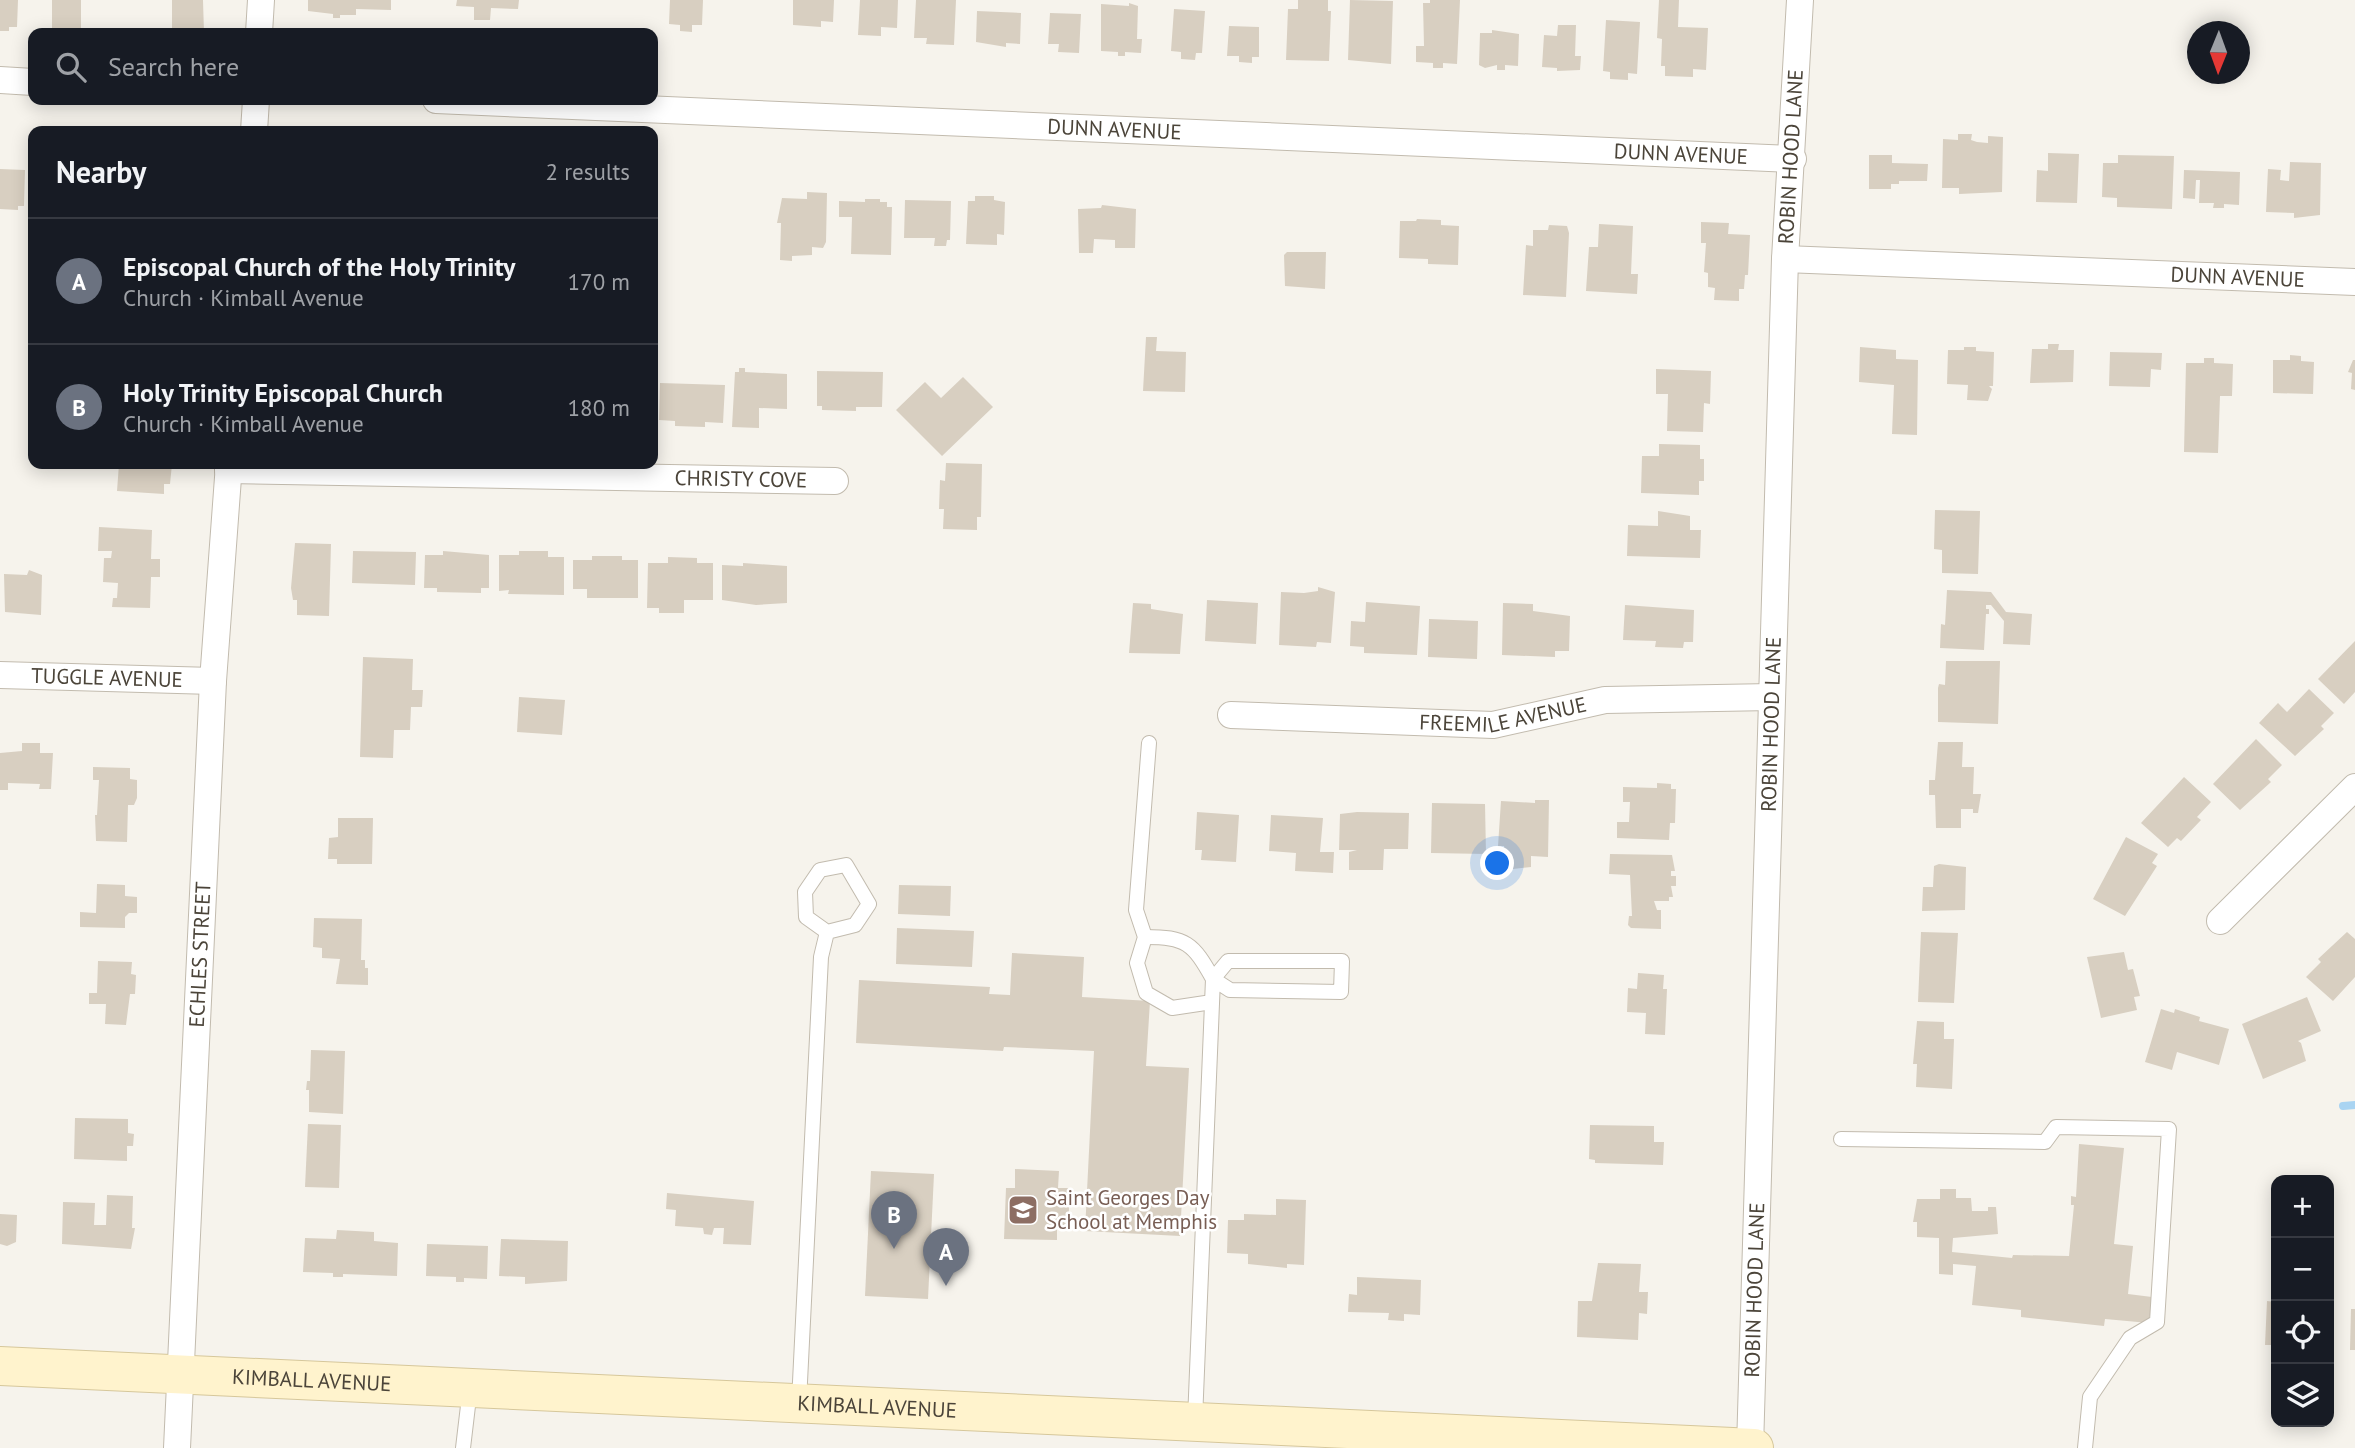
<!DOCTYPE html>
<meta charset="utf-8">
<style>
:root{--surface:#171b24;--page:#20242c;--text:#f1f3f6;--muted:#9ea1a6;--line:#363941;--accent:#fc3f1d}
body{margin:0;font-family:"PT Sans",sans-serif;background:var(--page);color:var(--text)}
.controls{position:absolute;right:21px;bottom:21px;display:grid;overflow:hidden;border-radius:14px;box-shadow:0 4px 18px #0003}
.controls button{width:63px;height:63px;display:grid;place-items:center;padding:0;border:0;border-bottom:2px solid var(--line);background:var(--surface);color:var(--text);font:35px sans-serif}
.compass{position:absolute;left:2187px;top:21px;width:63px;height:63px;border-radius:50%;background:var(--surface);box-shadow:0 4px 18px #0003;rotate:181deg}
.you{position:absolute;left:1498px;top:864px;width:24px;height:24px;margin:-18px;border:5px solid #fff;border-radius:50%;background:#1a73e8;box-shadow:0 0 0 10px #1a73e833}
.badge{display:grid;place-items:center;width:46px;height:46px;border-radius:50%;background:var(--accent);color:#fff;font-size:23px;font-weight:700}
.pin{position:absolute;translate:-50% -58px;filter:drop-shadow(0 2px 4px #0008)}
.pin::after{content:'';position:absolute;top:37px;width:24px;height:21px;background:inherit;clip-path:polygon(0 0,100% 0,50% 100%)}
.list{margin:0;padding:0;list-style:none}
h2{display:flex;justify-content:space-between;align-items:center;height:91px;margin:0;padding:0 28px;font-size:30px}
h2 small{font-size:23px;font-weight:400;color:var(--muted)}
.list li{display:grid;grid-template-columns:46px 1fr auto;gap:21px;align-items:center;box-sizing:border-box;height:126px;padding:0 28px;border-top:2px solid var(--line)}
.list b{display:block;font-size:26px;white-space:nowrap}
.list p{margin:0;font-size:23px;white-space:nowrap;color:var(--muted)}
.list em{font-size:23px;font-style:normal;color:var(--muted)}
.icon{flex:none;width:38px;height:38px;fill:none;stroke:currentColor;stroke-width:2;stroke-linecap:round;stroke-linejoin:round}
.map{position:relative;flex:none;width:2355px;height:1448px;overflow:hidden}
.search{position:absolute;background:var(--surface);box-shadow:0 4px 18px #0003;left:28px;top:28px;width:630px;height:77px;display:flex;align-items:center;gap:18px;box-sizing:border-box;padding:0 24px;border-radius:14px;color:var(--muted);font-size:26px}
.panel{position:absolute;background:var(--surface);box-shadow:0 4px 18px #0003;left:28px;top:126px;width:630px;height:343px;border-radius:14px}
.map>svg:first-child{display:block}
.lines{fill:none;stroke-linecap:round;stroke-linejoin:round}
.stream{stroke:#a9d4f2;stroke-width:8}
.building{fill:#d8cfc1}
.service-casing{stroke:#c2bbae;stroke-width:16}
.minor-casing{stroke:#c2bbae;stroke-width:28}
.secondary-casing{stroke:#d6c79b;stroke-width:40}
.service{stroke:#fff;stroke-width:14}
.minor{stroke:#fff;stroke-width:26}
.secondary{stroke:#fff3cd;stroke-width:38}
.labels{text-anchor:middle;stroke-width:5;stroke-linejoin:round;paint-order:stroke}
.street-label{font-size:21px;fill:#4b4439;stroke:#fff}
.education-label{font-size:21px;fill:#785e54;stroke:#fff;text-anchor:start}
</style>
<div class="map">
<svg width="2355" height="1448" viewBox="0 0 2355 1448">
<rect width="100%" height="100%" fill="#f6f3ec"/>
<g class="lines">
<path class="stream" d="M2343 1106 2355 1105"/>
</g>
<g class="building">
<path d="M0 0H18L17 27H9V31H0Z"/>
<path d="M52 0H81V30L62 33V30H52Z"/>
<path d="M172 0H203L204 33H172Z"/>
<path d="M308 0H391V10L356 9V15H340V18H333V14L308 11Z"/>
<path d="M457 0H519L518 9 491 8 490 20H474V7L456 6Z"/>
<path d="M670 0H703L702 25H692V32L680 31V25L669 24Z"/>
<path d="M793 0H834L833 22 821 21V27L793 25Z"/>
<path d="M860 0H898L897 28 881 27V36L858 35Z"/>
<path d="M916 0H956L954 45 926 44 927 38H914Z"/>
<path d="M1298 0H1328V11H1331L1329 61 1286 60 1288 9H1298Z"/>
<path d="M1350 0 1393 1 1391 64 1348 60Z"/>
<path d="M1430 0H1460L1457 64 1443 63V68H1433V63L1416 62V46H1424L1423 3H1430Z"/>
<path d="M1659 0H1679L1678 27 1708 28 1706 70 1693 69V77L1665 76V66H1661L1662 39 1657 38Z"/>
<path d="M1129 3 1138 6 1137 39H1142L1141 53 1125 52V56H1118V52L1101 51V4L1129 6Z"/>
<path d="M1174 9 1205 11 1202 53H1196L1195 60 1181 59V52L1171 51Z"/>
<path d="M977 11 1021 13 1020 44 1006 43V47L976 42Z"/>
<path d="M1050 13 1081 14 1079 53 1058 52 1059 44H1048Z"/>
<path d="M1606 20 1640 22 1637 74 1628 73V80L1610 79V72L1603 71Z"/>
<path d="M1558 25H1576L1575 56H1581L1580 70 1557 71V68L1542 67 1544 35 1557 36Z"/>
<path d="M1229 26 1259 27V57H1252V63L1239 62V56H1227Z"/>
<path d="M1492 30 1519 34 1518 66 1505 65V70H1497V65L1485 68 1479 65 1480 33H1492Z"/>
<path d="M1958 134H1972L1971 140 1977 142 1988 143V136L2003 137 2002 192 1959 194V188H1942L1943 139 1958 140Z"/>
<path d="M2048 153 2079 154 2077 203 2036 202 2037 170 2048 171Z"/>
<path d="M1869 155H1892V163L1928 164 1927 181H1899V184H1891V189H1869Z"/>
<path d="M2118 155 2174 156 2172 209 2117 207V198L2102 197 2103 163H2118Z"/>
<path d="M2290 162 2321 163 2320 215 2294 218V213L2266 212 2268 169 2281 170 2280 180 2289 181Z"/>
<path d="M0 169 25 170 24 206H18V210L0 209Z"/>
<path d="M2184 170 2240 172 2239 205 2224 204V208H2213L2214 203H2199L2200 180H2196L2195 199 2183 198Z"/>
<path d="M807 192 827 193 826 242 823 248 812 247V255L792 256V261L780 260 781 223H777L782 198 807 199Z"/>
<path d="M975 196H994V200L1005 202 1004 235 997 234V245L966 244 968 201H975Z"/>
<path d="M865 199H880V202H887V207H892L891 255 851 254 852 217H839V201L865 202Z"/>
<path d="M905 200 951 201 950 240H947L946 246H934L935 238H904Z"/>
<path d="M1102 205 1136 209 1135 248H1115V240L1094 239 1093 253H1079L1078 209 1101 208Z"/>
<path d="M1417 219 1441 220V225L1459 226 1458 265 1428 264V259L1399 258 1400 221H1416Z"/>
<path d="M1701 222 1729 223 1728 234 1750 235 1748 275H1745L1744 289H1739V301L1714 300 1715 288 1708 287V273L1704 272 1706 243H1701Z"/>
<path d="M1599 224 1633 226 1631 274H1638L1637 294 1586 291 1589 247H1598Z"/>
<path d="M1549 225 1567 226 1569 233 1566 297 1523 295 1526 245 1533 246V230H1548Z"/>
<path d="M1287 252H1326L1325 289 1285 286 1284 255Z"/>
<path d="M1146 337H1157L1156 351 1186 352 1185 392 1143 391Z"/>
<path d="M2048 344H2059L2058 350H2074L2073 382 2030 383 2032 349H2048Z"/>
<path d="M1860 347 1896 350V359L1918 360 1917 435 1892 434 1894 385 1859 382Z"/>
<path d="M1964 347H1976V351L1994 352 1993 386H1989L1992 389 1988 401 1967 400 1968 385 1947 384 1948 350H1964Z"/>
<path d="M2110 352 2162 353 2161 370 2151 369 2150 387 2109 386Z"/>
<path d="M2290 355 2301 356V361L2314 362 2313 394 2273 393V360H2290Z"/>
<path d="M2204 358H2214V363L2233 364 2232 396H2220L2218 453 2184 452 2186 363H2204Z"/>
<path d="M2353 360H2355V390L2351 389 2352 373 2348 372Z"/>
<path d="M739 368H745V372L787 374V409L759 408V428L732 427 735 372H739Z"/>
<path d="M1656 369 1711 371 1710 404 1704 403 1703 432 1667 431 1668 394H1656Z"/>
<path d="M817 371 883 372 882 407H856V411L822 410V406H817Z"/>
<path d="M963 377 993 407 942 456 896 410 925 382 941 398Z"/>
<path d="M660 383 725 385 723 423 705 422V427L675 426V421L659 420Z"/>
<path d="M1659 444 1700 445V459H1704V481H1699V495L1641 493 1642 456H1659Z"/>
<path d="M946 463 982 464 981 517H977V530L943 529 944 509H939L940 480 945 481Z"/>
<path d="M119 464H172L170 484H164V494L117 491Z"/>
<path d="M1935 510 1980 511 1978 574 1942 573V550L1934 549Z"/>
<path d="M1658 511 1690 516V530H1701L1700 558 1627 556 1628 525 1658 526Z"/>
<path d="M99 527 152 530 151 559H160V577H151L150 608 112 607 113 598H117L118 583 103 582 104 558H111L112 551H98Z"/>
<path d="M295 543 331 544 329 616 297 615V600H293L291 588Z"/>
<path d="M353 551 416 552 415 585 352 583Z"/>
<path d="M443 551 489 555V588H481V593L437 592V588H424L425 555H443Z"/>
<path d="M519 551H548V557H564V595L508 594 509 590 499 591V555H519Z"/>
<path d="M592 556H622V560H638V598H587V589H573V560H592Z"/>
<path d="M668 557 697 558V563H713V600H684V613H659V608H647L648 563H668Z"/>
<path d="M743 563 787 566V603L756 605 722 600V565L743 566Z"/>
<path d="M29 570 42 575 41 615 5 612 4 574 27 575Z"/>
<path d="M1318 587 1335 592 1331 643 1317 642 1316 647 1279 645 1281 592 1304 593 1318 591Z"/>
<path d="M1947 590 1991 592 2006 612 2032 614 2030 645 2003 644 2004 621 1991 605H1986V609H1989V614H1986L1984 650 1940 648 1941 624 1945 625Z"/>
<path d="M1207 600 1258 603 1256 644 1205 641Z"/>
<path d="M1366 602 1420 606 1417 655 1364 653V647L1350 646 1351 621 1365 622Z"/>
<path d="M1133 603 1151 604V609L1183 614 1180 654 1129 653Z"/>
<path d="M1503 603 1533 604V611L1570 616 1569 651H1555V657L1502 655Z"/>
<path d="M1625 605 1694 610 1693 642H1684L1683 648 1655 647 1656 641 1623 640Z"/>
<path d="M1429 619 1478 621 1477 659 1428 657Z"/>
<path d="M2355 641V692L2344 704 2318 679Z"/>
<path d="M363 657 413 659 412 690H423L422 707H411L410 730H394L393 758 360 757Z"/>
<path d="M1946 661H2000L1998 724 1938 722V688L1939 684 1945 685Z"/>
<path d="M2309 689 2334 713 2321 726 2324 729 2295 756 2259 723 2278 703 2287 712Z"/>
<path d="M519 697 565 700 562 735 517 732Z"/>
<path d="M2256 739 2282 765 2268 779 2271 782 2240 810 2213 784Z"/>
<path d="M1938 742H1963L1962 767H1974L1973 794H1981L1978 813H1973V809H1961V828H1936L1935 795H1929V780H1935Z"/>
<path d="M22 743H40V753H53L51 789H39L40 784 8 783V790H0V753L22 751Z"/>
<path d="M93 767 130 768V779L137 780V798L134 805H128L127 842 96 841 95 815H97L99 780H93Z"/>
<path d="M2184 777 2211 802 2197 817 2201 820 2181 841 2177 838 2168 847 2141 823Z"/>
<path d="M1657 783 1671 784V789H1676L1675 823H1670L1669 840 1617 838V822H1629L1630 802H1623V787L1657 788Z"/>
<path d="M1535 800H1549L1548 857 1531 856V867L1513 869V865H1507L1504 846H1498L1501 801 1535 803Z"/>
<path d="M1432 803 1485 804 1486 854 1431 853Z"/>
<path d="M1197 812 1239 815 1236 862 1201 860 1202 850H1195Z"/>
<path d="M1357 812 1409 813 1408 849H1384L1383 870H1349V852L1357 850H1339L1340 814Z"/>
<path d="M1271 815 1323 818 1320 852H1334L1333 873 1295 871 1296 853 1269 851Z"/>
<path d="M338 818H373L372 864H337V859H328L329 838 338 837Z"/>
<path d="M2126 837 2158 854 2152 863 2157 866 2125 916 2093 899Z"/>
<path d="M1610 854 1672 855 1675 871H1671V876H1676V886H1671L1673 897H1669V901H1654L1657 910H1661V929L1631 928 1628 925 1629 916H1632L1630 875 1609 874Z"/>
<path d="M1939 864 1966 867 1965 910 1922 911 1923 887H1933L1934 866Z"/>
<path d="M97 884 125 885V896L137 897V913H129L125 917V928L80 927V912L96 913Z"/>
<path d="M899 885 951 886 950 916 898 914Z"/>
<path d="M314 918 362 919 361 960H365V968H368V985L336 984 340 959 322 958V948L313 947Z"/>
<path d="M897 928 974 931 972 967 896 964Z"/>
<path d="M1921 932 1958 933 1954 1003 1918 1002Z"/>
<path d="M2347 932 2355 939V977L2333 1001 2306 977 2321 962 2318 959Z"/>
<path d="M2124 952 2128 970 2133 969 2140 996 2134 997 2137 1010 2101 1018 2087 957Z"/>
<path d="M1012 953 1084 957 1082 997 1150 1001 1146 1066 1189 1068 1180 1236 1085 1231 1094 1051 1004 1047 1003 1051 856 1043 859 980 990 987 989 994 1010 995Z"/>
<path d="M98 961 132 962 131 974 136 975 135 994H130L126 1025 105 1024 106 1004H89V993H97Z"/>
<path d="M1638 973 1664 975 1663 989H1667L1665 1035 1645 1034 1646 1013 1627 1012 1628 988 1637 989Z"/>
<path d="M2307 997 2321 1031 2298 1041 2301 1043 2306 1061 2263 1079 2242 1024Z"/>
<path d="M2161 1009 2174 1013 2175 1009 2200 1017 2199 1021 2229 1029 2219 1065 2177 1052 2172 1070 2145 1062Z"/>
<path d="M1917 1021 1944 1022V1039H1954L1952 1089 1916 1087 1917 1064H1913Z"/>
<path d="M311 1050 345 1051 343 1114 309 1112V1090H306L307 1081H310Z"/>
<path d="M75 1118 128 1119V1133L134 1134 133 1146H127V1161L74 1159Z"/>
<path d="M308 1124 341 1125 339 1188 305 1187Z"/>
<path d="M1590 1125 1654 1126V1142H1664L1663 1165 1595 1163V1160L1589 1159Z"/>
<path d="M2079 1144 2124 1148 2114 1244 2133 1246 2128 1294 2152 1297 2149 1323 2105 1319 2104 1326 2021 1317V1310L1972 1305 1976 1266 1953 1264V1275L1939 1274V1238L1917 1237V1222H1913L1917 1199H1940V1189H1956V1198H1971L1972 1211H1988V1207H1996L1998 1234 1953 1238 1952 1252 2012 1258 2013 1255 2069 1256 2074 1205H2071V1196L2076 1197Z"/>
<path d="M1015 1169 1059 1171 1058 1188H1070L1068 1228 1057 1227V1240L1004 1239 1006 1188H1015Z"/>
<path d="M871 1171 934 1174 928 1299 865 1296Z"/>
<path d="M667 1193 754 1201 751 1245 723 1244 724 1228H714L712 1235 704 1234 703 1228 675 1226 676 1210 666 1209Z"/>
<path d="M107 1195 133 1196 132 1228H135L131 1249 62 1244 63 1202 95 1203 94 1225H106Z"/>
<path d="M1276 1199 1306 1200 1304 1265 1287 1264V1268L1248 1264V1254L1227 1253 1228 1220H1244V1214L1276 1215Z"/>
<path d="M0 1214 17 1215 16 1242 7 1246 0 1244Z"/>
<path d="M337 1230 374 1232V1241L398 1243 397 1276 343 1274V1277H333V1273L303 1272 305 1238 336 1239Z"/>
<path d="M501 1239 568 1241 567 1281 525 1284V1277L499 1276Z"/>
<path d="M427 1244 488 1246 487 1279 464 1278V1282H456V1277L426 1276Z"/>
<path d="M1598 1263 1641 1264 1639 1292H1648L1647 1314 1639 1313 1638 1340 1577 1337 1578 1301H1592Z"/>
<path d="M1357 1277 1421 1280 1420 1315 1404 1314V1321L1388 1320 1389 1313 1348 1312 1349 1294 1357 1295Z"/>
<path d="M2267 1301 2276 1302V1345H2265Z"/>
<path d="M2351 1309H2355V1350H2350Z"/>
</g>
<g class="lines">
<g class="service-casing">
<g id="service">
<path d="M1149 743 1136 910 1145 937 1137 963 1146 993 1172 1008 1212 1002"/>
<path d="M1145 937C1186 937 1193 943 1213 979L1228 961H1342L1341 992 1230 990 1213 979 1195 1420"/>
<path d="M1841 1139 2045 1142 2056 1127 2169 1129 2157 1322 2130 1338 2090 1397 2085 1448"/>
<path d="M799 1402 821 957 827 932 855 925 869 904 846 865 820 870 805 892 806 917 827 932"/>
<path d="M463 1448 470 1389"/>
</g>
</g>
<g class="minor-casing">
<g id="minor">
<path d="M259 33 261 0"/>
<path d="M0 80 33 82"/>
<path id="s1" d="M436 100 1793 159"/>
<path d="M254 131 256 100"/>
<path id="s2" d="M1785 259 2355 282"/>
<path id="s3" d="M228 470 835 481"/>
<path id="s4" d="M0 675 213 681"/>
<path id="s5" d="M1231 715 1493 725 1605 700 1772 697"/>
<path d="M2220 921 2355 787"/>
<path id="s6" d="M177 1448 213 681 229 464"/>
<path id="s7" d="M1750 1448 1785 259 1800 0"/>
</g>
</g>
<g class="secondary-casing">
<g id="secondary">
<path id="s8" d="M0 1366 1754 1448"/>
</g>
</g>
<use href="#service" class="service"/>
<use href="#minor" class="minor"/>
<use href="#secondary" class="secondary"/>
</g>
<defs>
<g id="school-square" transform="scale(1.575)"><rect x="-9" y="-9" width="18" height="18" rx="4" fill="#8d6e63" stroke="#fff"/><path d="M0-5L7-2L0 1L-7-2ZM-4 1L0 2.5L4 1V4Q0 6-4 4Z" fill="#fff"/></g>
</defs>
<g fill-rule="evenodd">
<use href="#school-square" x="1023" y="1210"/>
</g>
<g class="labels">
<g class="street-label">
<text dy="7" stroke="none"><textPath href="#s1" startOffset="679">DUNN AVENUE</textPath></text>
<text dy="7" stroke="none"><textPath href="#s1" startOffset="1246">DUNN AVENUE</textPath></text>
<text dy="7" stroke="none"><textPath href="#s7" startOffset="1292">ROBIN HOOD LANE</textPath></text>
<text dy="7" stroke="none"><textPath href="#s2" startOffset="453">DUNN AVENUE</textPath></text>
<text dy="7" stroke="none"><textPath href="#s3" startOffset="513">CHRISTY COVE</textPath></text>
<text dy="7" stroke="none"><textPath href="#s4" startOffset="107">TUGGLE AVENUE</textPath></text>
<text dy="7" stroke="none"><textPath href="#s5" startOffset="273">FREEMILE AVENUE</textPath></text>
<text dy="7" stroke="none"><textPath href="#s7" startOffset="724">ROBIN HOOD LANE</textPath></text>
<text dy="7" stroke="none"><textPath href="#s6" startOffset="494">ECHLES STREET</textPath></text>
<text dy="7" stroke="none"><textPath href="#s7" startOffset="158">ROBIN HOOD LANE</textPath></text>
<text dy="7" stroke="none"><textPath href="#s8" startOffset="312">KIMBALL AVENUE</textPath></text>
<text dy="7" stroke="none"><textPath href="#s8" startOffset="878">KIMBALL AVENUE</textPath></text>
</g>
<g class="education-label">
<text x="1046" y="1205">Saint Georges Day<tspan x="1046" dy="24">School at Memphis</tspan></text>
</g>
</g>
</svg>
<div class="controls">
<button>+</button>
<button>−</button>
<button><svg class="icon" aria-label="locate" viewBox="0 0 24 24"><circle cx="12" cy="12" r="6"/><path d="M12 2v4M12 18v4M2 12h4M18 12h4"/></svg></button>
<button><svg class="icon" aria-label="layers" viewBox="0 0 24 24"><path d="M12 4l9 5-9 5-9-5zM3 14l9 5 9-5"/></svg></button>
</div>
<svg class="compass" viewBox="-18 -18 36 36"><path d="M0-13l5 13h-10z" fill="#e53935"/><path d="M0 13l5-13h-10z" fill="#9ea1a6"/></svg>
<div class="you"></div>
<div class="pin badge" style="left:946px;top:1286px;background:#6b7280">A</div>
<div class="pin badge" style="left:894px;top:1249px;background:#6b7280">B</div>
<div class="search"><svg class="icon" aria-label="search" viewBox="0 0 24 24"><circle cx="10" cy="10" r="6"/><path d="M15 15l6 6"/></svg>Search here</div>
<section class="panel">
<h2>Nearby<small>2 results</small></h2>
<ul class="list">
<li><span class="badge" style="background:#6b7280">A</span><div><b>Episcopal Church of the Holy Trinity</b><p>Church · Kimball Avenue</p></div><em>170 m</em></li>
<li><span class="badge" style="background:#6b7280">B</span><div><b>Holy Trinity Episcopal Church</b><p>Church · Kimball Avenue</p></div><em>180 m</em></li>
</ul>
</section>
</div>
